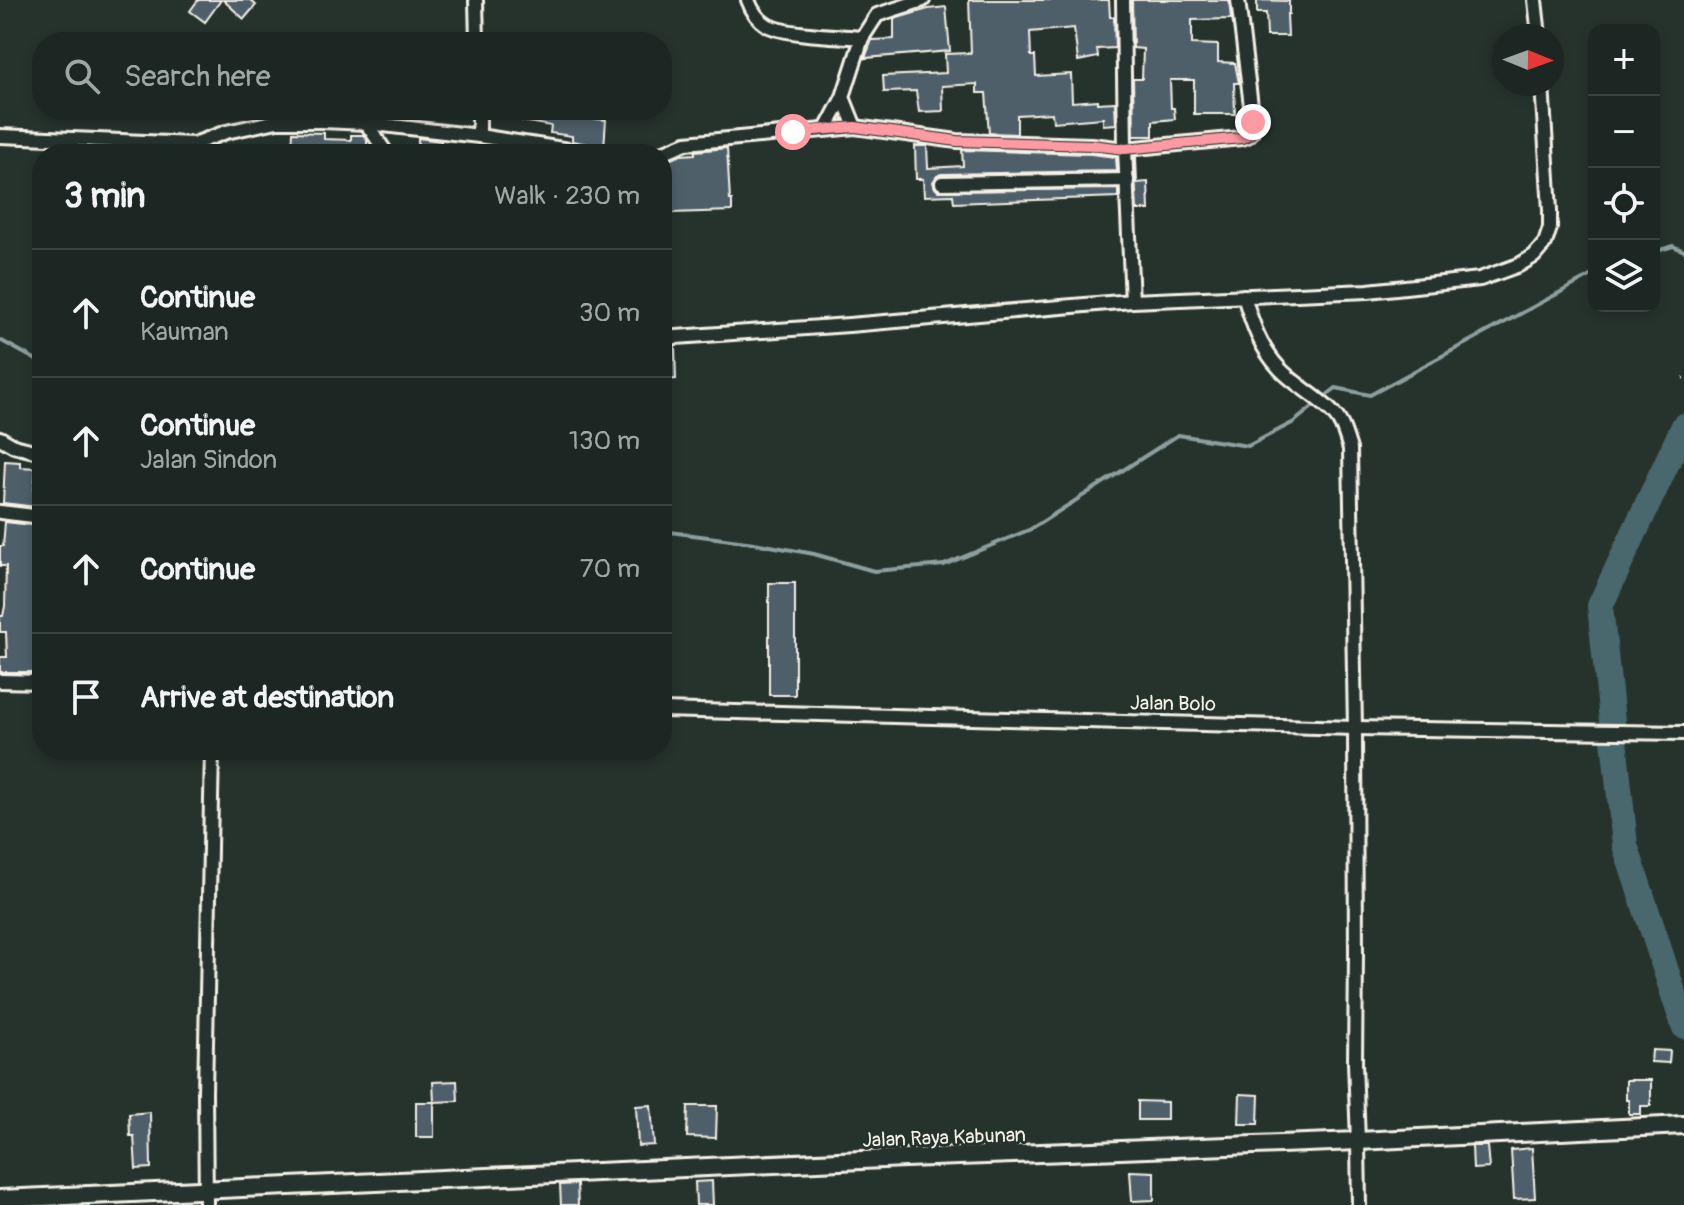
<!DOCTYPE html>
<meta charset="utf-8">
<style>
:root{--surface:#1c2622;--page:#252e2a;--text:#f1f3f6;--muted:#a0a5a5;--line:#3a4340}
body{margin:0;font-family:Pangolin,sans-serif;background:var(--page);color:var(--text)}
.controls{position:absolute;right:24px;top:24px;display:grid;overflow:hidden;border-radius:16px;box-shadow:0 4px 12px #0003}
.controls button{width:72px;height:72px;display:grid;place-items:center;padding:0;border:0;border-bottom:2px solid var(--line);background:var(--surface);color:var(--text);font:40px sans-serif}
.compass{position:absolute;left:1492px;top:24px;width:72px;height:72px;border-radius:50%;background:var(--surface);box-shadow:0 4px 12px #0003;rotate:91deg}
.stop{position:absolute;width:24px;height:24px;margin:-18px;border:6px solid #ff9aa2;border-radius:50%;background:#fff}
.stop.end{background:#ff9aa2;border-color:#fff;box-shadow:0 2px 8px #0008}
.list{margin:0;padding:0;list-style:none}
h2{display:flex;justify-content:space-between;align-items:center;height:104px;margin:0;padding:0 32px;font-size:34px}
h2 small{font-size:26px;font-weight:400;color:var(--muted)}
.list li{display:grid;grid-template-columns:52px 1fr auto;gap:24px;align-items:center;box-sizing:border-box;height:128px;padding:0 32px;border-top:2px solid var(--line)}
.list b{display:block;font-size:30px;white-space:nowrap}
.list p{margin:0;font-size:26px;white-space:nowrap;color:var(--muted)}
.list em{font-size:26px;font-style:normal;color:var(--muted)}
.icon{flex:none;width:44px;height:44px;fill:none;stroke:currentColor;stroke-width:2;stroke-linecap:round;stroke-linejoin:round}
.map{position:relative;flex:none;width:1684px;height:1205px;overflow:hidden}
.search{position:absolute;background:var(--surface);box-shadow:0 4px 12px #0003;left:32px;top:32px;width:640px;height:88px;display:flex;align-items:center;gap:20px;box-sizing:border-box;padding:0 28px;border-radius:32px;color:var(--muted);font-size:30px}
.panel{position:absolute;background:var(--surface);box-shadow:0 4px 12px #0003;left:32px;top:144px;width:640px;height:616px;border-radius:32px}
.map>svg:first-child{display:block}
.lines{fill:none;stroke-linecap:round;stroke-linejoin:round}
.stream{stroke:#8d9f9f;stroke-width:4}
.river{stroke:#48686e;stroke-width:26}
.building{fill:#505f6b;stroke:#f4f1e8;stroke-width:2}
.street-casing{stroke:#f4f1e8;stroke-width:18}
.secondary-casing{stroke:#f4f1e8;stroke-width:22}
.path{stroke:#f4f1e8;stroke-width:3;stroke-dasharray:8 6;stroke-linecap:butt}
.street{stroke:#26332d;stroke-width:12}
.secondary{stroke:#26332d;stroke-width:16}
.route{stroke:#ff9aa2;stroke-width:10}
.labels{text-anchor:middle;stroke-width:6;stroke-linejoin:round;paint-order:stroke}
.street-label{font-size:20px;fill:#f4f1e8;stroke:#26332d}
</style>
<div class="map">
<svg width="1684" height="1205" viewBox="0 0 1684 1205">
<rect width="100%" height="100%" fill="#26332d"/>
<filter id="ink" filterUnits="userSpaceOnUse"><feTurbulence type="fractalNoise" baseFrequency=".0125" numOctaves="2"/><feDisplacementMap in="SourceGraphic" scale="16" xChannelSelector="R" yChannelSelector="G"/><feConvolveMatrix kernelMatrix="1 2 1 2 8 2 1 2 1" color-interpolation-filters="sRGB"/></filter>
<g filter="url(#ink)">
<g class="lines">
<g class="stream">
<path d="M1654 252 1673 246 1684 251"/>
<path d="M0 340 42 363"/>
<path d="M1323 398 1336 388 1370 395 1594 274"/>
<path d="M662 531 754 543 814 554 874 571 944 565 1031 529 1178 435 1248 446 1294 422 1316 404"/>
</g>
<path class="river" d="M1684 426 1600 606 1625 845 1684 1026"/>
</g>
<g class="building">
<path d="M198 0H221L205 22 190 11Z"/>
<path d="M223 0H250L256 5 244 19Z"/>
<path d="M969 0H1109L1110 17H1114L1115 48 1097 49 1098 57 1078 61 1074 28 1030 32 1031 56H1035L1036 76 1071 74 1072 102 1097 100V103L1115 102 1116 124 1103 125V118L1053 122 1052 113 1017 115V134L989 133 986 93H977V84L942 86 943 111 919 112 916 91 884 92 883 76 946 73 945 54 971 53Z"/>
<path d="M1132 0H1229L1231 19 1192 20V44L1218 45V62L1235 63 1239 83H1234L1235 114H1194V80H1170L1171 108H1174L1175 119 1153 121V136H1134L1133 79H1142L1143 49 1133 48Z"/>
<path d="M1257 0 1289 1V14H1287L1288 36H1267L1266 13H1257Z"/>
<path d="M946 7 950 51 865 58 872 40 894 39V19L928 9Z"/>
<path d="M524 110H577L576 117 606 120 604 147 572 141V136L550 133 551 126 522 121Z"/>
<path d="M293 132 324 133V139L351 140V135H363L367 140V154H311V149H292Z"/>
<path d="M418 138 441 141V154H418Z"/>
<path d="M915 146H927L928 168 963 166 962 150 1091 154 1116 157 1117 171 941 174 937 176 933 182 935 188 938 191 1118 189V197L954 203 953 195 924 196 923 179H916Z"/>
<path d="M727 148 730 200H732V211L671 213V195H662V178L666 177V161L681 155 695 154V151Z"/>
<path d="M1134 157H1136L1137 183 1148 182 1149 210H1137Z"/>
<path d="M675 346 676 379 662 380V347Z"/>
<path d="M5 461 20 462V467L36 468 34 494H38L37 507 3 503Z"/>
<path d="M5 522 42 526V672H0V657H7L6 632H0V616H3L5 606 6 566H0V546H3Z"/>
<rect x="769" y="583" width="26" height="112"/>
<path d="M1652 1050 1670 1051 1669 1063 1651 1062Z"/>
<path d="M1626 1080H1651V1106H1641V1114H1629V1100H1626Z"/>
<path d="M457 1081 458 1101 434 1102 433 1082Z"/>
<path d="M1240 1094 1259 1095 1258 1124H1239Z"/>
<path d="M1138 1101 1167 1102V1120H1138Z"/>
<rect x="416" y="1102" width="18" height="35"/>
<path d="M651 1105 654 1145 638 1146 636 1106Z"/>
<path d="M688 1106H717L716 1138 687 1137Z"/>
<path d="M150 1112 151 1168 136 1169 134 1136H130L129 1114Z"/>
<path d="M1472 1146H1487L1489 1168 1473 1169Z"/>
<path d="M1532 1148 1535 1198 1514 1199 1511 1150Z"/>
<path d="M1130 1171 1154 1172V1200L1132 1201Z"/>
<path d="M712 1181 713 1205H696L695 1182Z"/>
<path d="M577 1184 578 1205H561L560 1185Z"/>
</g>
<g class="lines">
<g class="street-casing">
<g id="street">
<path d="M476 0 477 42"/>
<path d="M748 0C752 11 757 19 767 25 785 35 839 36 862 38"/>
<path d="M1535 0 1539 36"/>
<path d="M843 97 855 127"/>
<path d="M479 110V136"/>
<path d="M366 123 387 154"/>
<path d="M826 129 843 97 862 38 877 15 923 0"/>
<path d="M0 136 194 144 226 132 277 121H322L366 123 479 136 595 154"/>
<path d="M659 154 686 143 855 127 957 141 1092 145 1125 149 1123 0"/>
<path d="M942 183 1127 180"/>
<path d="M1244 296C1252 323 1260 348 1280 369 1296 386 1319 397 1334 414 1343 423 1346 437 1350 449L1355 728 1356 956 1355 1063 1358 1141 1359 1205"/>
<path d="M1132 301 1125 149 1242 138C1252 136 1253 131 1253 122L1238 0"/>
<path d="M662 338 849 325 1132 301 1368 291 1480 279 1519 265 1534 256 1545 243 1550 228V210L1542 84"/>
<path d="M0 438 14 446 42 453"/>
<path d="M0 512 42 517"/>
<path d="M0 681 42 682"/>
<path d="M662 710 1355 728 1684 733"/>
<path d="M206 1205 205 1092 212 750"/>
</g>
</g>
<g class="secondary-casing">
<path id="secondary" d="M0 1199 905 1158 1358 1141 1684 1125"/>
</g>
<path class="path" d="M1683 378H1684"/>
<use href="#street" class="street"/>
<use href="#secondary" class="secondary"/>
</g>
</g>
<g class="lines" filter="url(#ink)">
<path class="route" d="M793 132 855 127 957 141 1092 145 1125 149 1242 138 1252 133 1253 122"/>
</g>
<g class="labels">
<g class="street-label">
<text transform="translate(1173 703) rotate(1)" y="7">Jalan Bolo</text>
<text transform="translate(944 1137) rotate(-2)" y="7">Jalan Raya Kabunan</text>
</g>
</g>
</svg>
<div class="controls">
<button>+</button>
<button>−</button>
<button><svg class="icon" aria-label="locate" viewBox="0 0 24 24"><circle cx="12" cy="12" r="6"/><path d="M12 2v4M12 18v4M2 12h4M18 12h4"/></svg></button>
<button><svg class="icon" aria-label="layers" viewBox="0 0 24 24"><path d="M12 4l9 5-9 5-9-5zM3 14l9 5 9-5"/></svg></button>
</div>
<svg class="compass" viewBox="-18 -18 36 36"><path d="M0-13l5 13h-10z" fill="#e53935"/><path d="M0 13l5-13h-10z" fill="#a0a5a5"/></svg>
<div class="stop" style="left:793px;top:132px"></div>
<div class="stop end" style="left:1253px;top:122px"></div>
<div class="search"><svg class="icon" aria-label="search" viewBox="0 0 24 24"><circle cx="10" cy="10" r="6"/><path d="M15 15l6 6"/></svg>Search here</div>
<section class="panel">
<h2>3 min<small>Walk · 230 m</small></h2>
<ul class="list">
<li><svg class="icon" aria-label="ahead" viewBox="0 0 24 24"><path d="M12 20V5M6 11l6-6 6 6"/></svg><div><b>Continue</b><p>Kauman</p></div><em>30 m</em></li>
<li><svg class="icon" aria-label="ahead" viewBox="0 0 24 24"><path d="M12 20V5M6 11l6-6 6 6"/></svg><div><b>Continue</b><p>Jalan Sindon</p></div><em>130 m</em></li>
<li><svg class="icon" aria-label="ahead" viewBox="0 0 24 24"><path d="M12 20V5M6 11l6-6 6 6"/></svg><div><b>Continue</b></div><em>70 m</em></li>
<li><svg class="icon" aria-label="arrive" viewBox="0 0 24 24"><path d="M6 21V4h12l-3 4 3 4H6"/></svg><div><b>Arrive at destination</b></div></li>
</ul>
</section>
</div>
